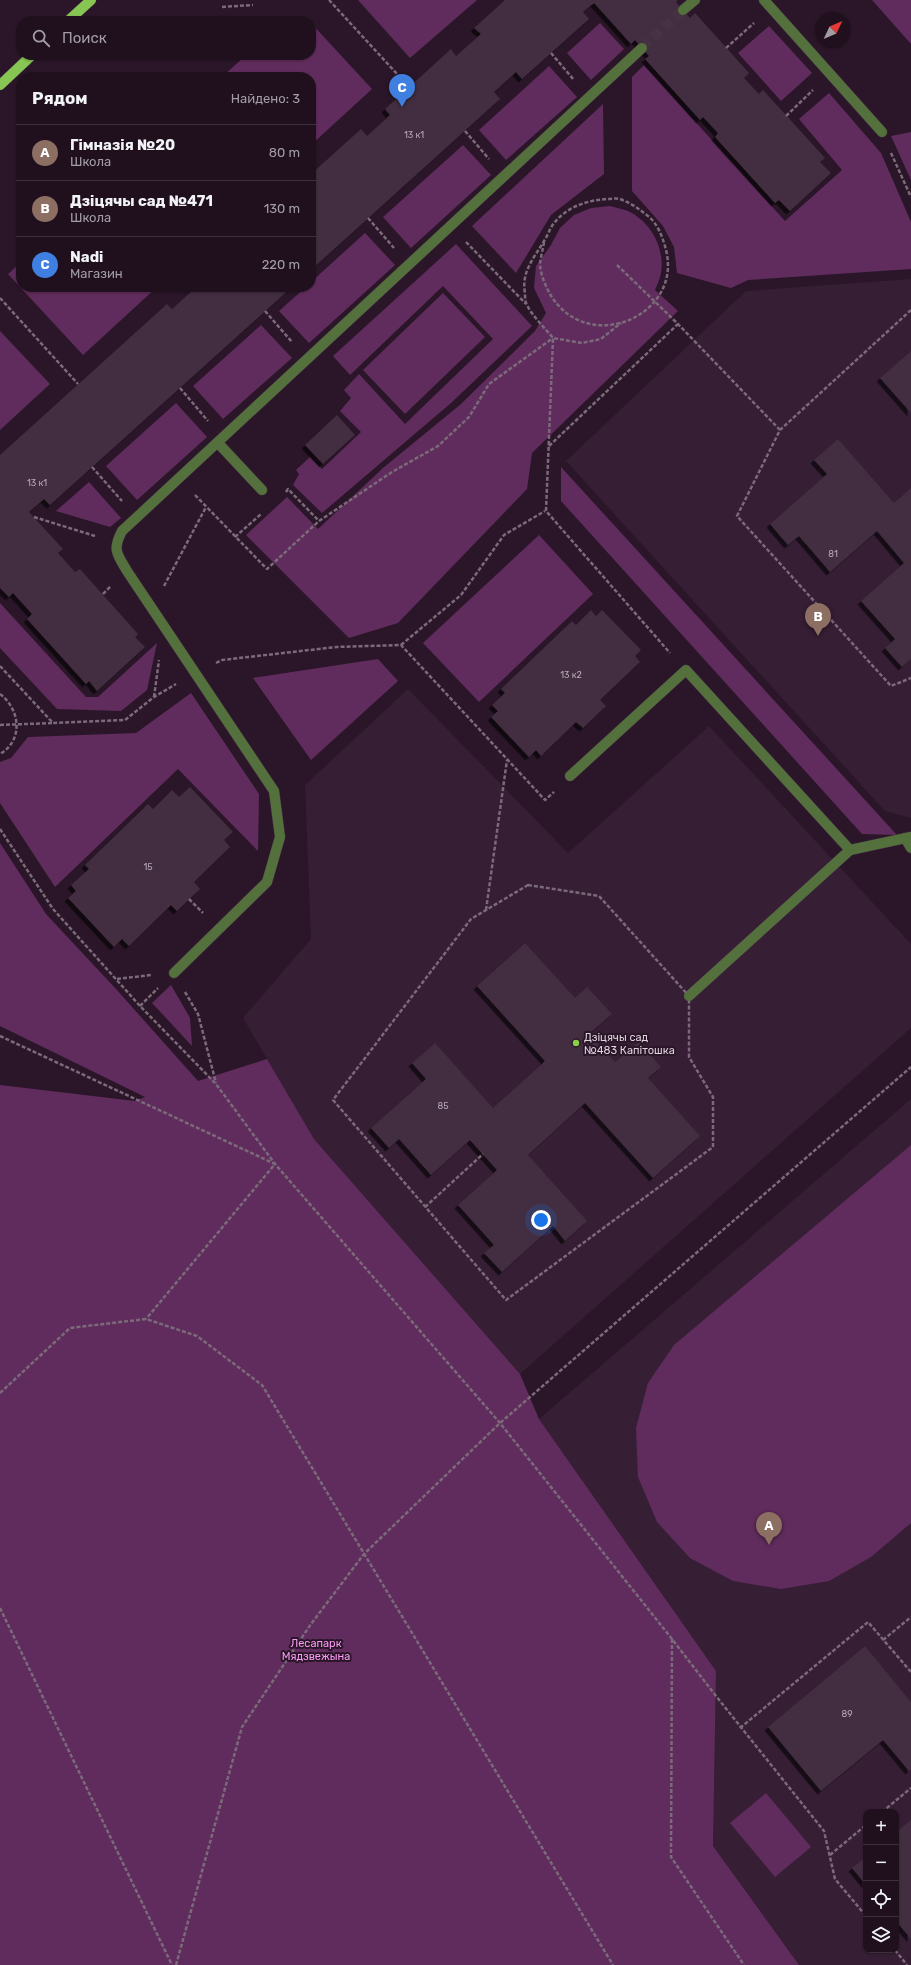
<!DOCTYPE html>
<html lang="ru">
<meta charset="utf-8">
<style>
:root{--surface:#20101e;--page:#2d1e2b;--text:#f1f3f6;--muted:#a29da4;--line:#3d303c;--accent:#7c3aed}
body{margin:0;font-family:Rubik,sans-serif;background:var(--page);color:var(--text)}
.controls{position:absolute;right:12px;bottom:12px;display:grid;overflow:hidden;border-radius:8px;box-shadow:0 1px 3px #0004}
.controls button{width:36px;height:36px;display:grid;place-items:center;padding:0;border:0;border-bottom:1px solid var(--line);background:var(--surface);color:var(--text);font:20px sans-serif}
.compass{position:absolute;left:815px;top:12px;width:36px;height:36px;border-radius:50%;background:var(--surface);box-shadow:0 1px 3px #0004;rotate:46deg}
.you{position:absolute;left:541px;top:1220px;width:14px;height:14px;margin:-10px;border:3px solid #fff;border-radius:50%;background:#1a73e8;box-shadow:0 0 0 6px #1a73e833}
.badge{display:grid;place-items:center;width:26px;height:26px;border-radius:50%;background:var(--accent);color:#fff;font-size:13px;font-weight:700}
.pin{position:absolute;translate:-50% -33px;filter:drop-shadow(0 1px 2px #0008)}
.pin::after{content:'';position:absolute;top:21px;width:14px;height:12px;background:inherit;clip-path:polygon(0 0,100% 0,50% 100%)}
.list{margin:0;padding:0;list-style:none}
h2{display:flex;justify-content:space-between;align-items:center;height:52px;margin:0;padding:0 16px;font-size:17px}
h2 small{font-size:13px;font-weight:400;color:var(--muted)}
.list li{display:grid;grid-template-columns:26px 1fr auto;gap:12px;align-items:center;box-sizing:border-box;height:56px;padding:0 16px;border-top:1px solid var(--line)}
.list b{display:block;font-size:15px;white-space:nowrap}
.list p{margin:0;font-size:13px;white-space:nowrap;color:var(--muted)}
.list em{font-size:13px;font-style:normal;color:var(--muted)}
.icon{flex:none;width:22px;height:22px;fill:none;stroke:currentColor;stroke-width:2;stroke-linecap:round;stroke-linejoin:round}
.map{position:relative;flex:none;width:911px;height:1965px;overflow:hidden}
.search{position:absolute;background:var(--surface);box-shadow:0 1px 3px #0004;left:16px;top:16px;width:300px;height:44px;display:flex;align-items:center;gap:10px;box-sizing:border-box;padding:0 14px;border-radius:16px;color:var(--muted);font-size:15px}
.panel{position:absolute;background:var(--surface);box-shadow:0 1px 3px #0004;left:16px;top:72px;width:300px;height:220px;border-radius:16px}
.map>svg:first-child{display:block}
.built{fill:#361e34;fill-rule:evenodd}
.green{fill:#602c5d}
.building{fill:#422d40;filter:url(#shadow)}
.lines{fill:none;stroke-linecap:round;stroke-linejoin:round}
.minor-tunnel{stroke:#453243;stroke-width:10;stroke-dasharray:10 5;stroke-linecap:butt}
.minor-casing{stroke:#433041;stroke-width:11}
.major-casing{stroke:#433041;stroke-width:11}
.path{stroke:#7b6a79;stroke-width:2.5;stroke-dasharray:4 2;stroke-linecap:butt}
.minor{stroke:#54713d;stroke-width:10}
.major{stroke:#87c653;stroke-width:10}
.poi-dot{fill:#88cf49;stroke:#2a1628;stroke-width:1.5}
.labels{text-anchor:middle;stroke-width:4;stroke-linejoin:round;paint-order:stroke}
.number-label{font-size:9px;fill:#b8a9b6}
.poi-label{font-size:11px;fill:#dfd2dd;stroke:#2a1628;text-anchor:start}
.park-label{font-size:11px;fill:#fa9af3;stroke:#2a1628}
</style>
<div class="map">
<svg width="911" height="1965" viewBox="0 0 911 1965">
<defs>
<filter id="shadow"><feDropShadow dx="-3.5" dy="3.5" stdDeviation="0" flood-color="#0009"/></filter>
</defs>
<rect width="100%" height="100%" fill="#2a1628"/>
<g class="built">
<path d="M911 279V818L885 811 566 461 746 291Z"/>
<path d="M408 689 568 853 709 726 911 944V1028L520 1374 314 1139 243 1018 311 939 305 785Z"/>
<path d="M911 1099V1965H799L713 1846 716 1671 539 1419ZM866 1812H896V1950H866Z"/>
</g>
<g class="green">
<path d="M358 0H477L410 58Z"/>
<path d="M872 0H911V44Z"/>
<path d="M311 23 372 89 311 145V77H222L246 55H311Z"/>
<path d="M600 23 624 49 591 80 567 53Z"/>
<path d="M769 26 812 73 781 101 738 53Z"/>
<path d="M644 65 785 221 842 170 799 119 829 93 881 153 911 222V269L748 280 731 288 677 273 674 247 663 226 632 191V77Z"/>
<path d="M549 66 577 97 506 160 479 130Z"/>
<path d="M603 104 604 174 551 215 516 273 472 226Z"/>
<path d="M911 132V180L891 136Z"/>
<path d="M463 145 491 175 411 248 383 217Z"/>
<path d="M610 206C616 208 623 209 628 211 651 222 665 248 661 273 660 279 657 285 655 290L678 311 532 453 527 489 398 623 349 638 246 535 287 497 318 529 383 468 461 404 535 331 546 313 534 288 536 266 551 245 560 228 574 215 591 208Z"/>
<path d="M365 233 395 265 309 343 279 311 306 287H311V282Z"/>
<path d="M456 244 532 326 451 403 322 513 293 485 299 474 296 470 310 457 322 469 361 432 340 411 351 398 344 390 359 374 405 424 493 339 443 286 350 375 333 356Z"/>
<path d="M21 262V287H157L83 355 8 274Z"/>
<path d="M443 293 485 337 405 414 363 370Z"/>
<path d="M261 325 292 358 223 419 193 386Z"/>
<path d="M0 331 50 384 0 430Z"/>
<path d="M176 403 207 437 137 500 106 466Z"/>
<path d="M561 467 897 835 862 834 561 501Z"/>
<path d="M89 482 121 518 110 527 56 511Z"/>
<path d="M539 535 593 594 479 702 423 643Z"/>
<path d="M0 603 86 697H98L157 643 147 690 121 711 57 709 0 648Z"/>
<path d="M378 659 398 681 311 760 253 678Z"/>
<path d="M191 693 259 794 258 851 178 769 55 887 0 803V762L11 758 28 737 136 733Z"/>
<path d="M0 843 46 914 116 989 198 1081 267 1059 314 1139 520 1374 539 1419 716 1671 713 1846 799 1965H0V1085L135 1101 145 1097 0 1026Z"/>
<path d="M171 985 190 1018 192 1046 152 1003Z"/>
<path d="M911 1145V1523L871 1557 829 1581 781 1589 733 1581 690 1558 657 1522 638 1477 636 1428 648 1383 674 1345Z"/>
<path d="M766 1793 811 1847 775 1877 730 1823Z"/>
</g>
<g class="building">
<path d="M505 0H678L676 2 690 18 695 13 749 73 744 78 759 94 763 90 825 158 820 162 831 173 790 211 779 200 775 203 715 137 718 133 703 117 700 120 645 59 649 56 635 40 631 44 594 3 583 12 589 19 522 79 516 72 494 92 500 99 311 270V174L361 129 367 136 390 115 385 109 451 49 456 56 481 34 474 28Z"/>
<path d="M191 287H292L50 505 44 499 29 512 63 549 58 553 75 572 80 569 138 634 135 637 145 647 97 691 89 681 86 684 27 619 32 614 13 593 9 597 0 588V455L167 304 172 309 193 290Z"/>
<path d="M911 351V413L880 378Z"/>
<path d="M337 415 355 435 323 464 305 445Z"/>
<path d="M838 439 894 503 911 488V659L902 667 885 648 895 639 861 601 904 563 877 531 830 572 799 536 788 545 770 524 827 474 814 460Z"/>
<path d="M591 610 596 616 602 610 641 650 635 656 640 662 600 700 606 706 583 728 576 722 541 756 536 750 529 757 491 717 498 711 492 705 505 693 501 689 572 621 576 625Z"/>
<path d="M190 787 233 832 224 840 230 847 194 882 200 889 177 911 171 905 129 946 122 939 114 947 68 898 76 891 71 885 89 869 85 865 148 804 153 809 172 790 179 797Z"/>
<path d="M525 943 575 998 587 987 612 1014 589 1034 615 1062 639 1042 661 1067 648 1078 700 1136 653 1178 585 1103 528 1155 587 1221 565 1241 553 1226 502 1272 484 1253 494 1245 458 1205 497 1170 470 1140 431 1175 399 1139 389 1148 371 1128 426 1079 412 1063 435 1043 493 1108 545 1061 477 986Z"/>
<path d="M865 1646 911 1702V1769L909 1771 883 1740 821 1791 768 1727Z"/>
<path d="M911 1820V1939L896 1921V1832Z"/>
<path d="M866 1857V1885L852 1868Z"/>
</g>
<g class="lines">
<path class="minor-tunnel" d="M642 48 683 10"/>
<g class="minor-casing">
<g id="minor">
<path d="M764 0 882 132"/>
<path d="M683 10 695 0"/>
<path d="M218 443 262 490"/>
<path d="M570 776 686 670 850 850 911 837"/>
<path d="M905 838 911 848"/>
<path d="M174 973 267 882 280 837 274 791 127 571C117 554 112 550 122 531L642 48"/>
<path d="M689 996 850 850"/>
</g>
</g>
<g class="major-casing">
<g id="major">
<path d="M68 21 91 0"/>
<path d="M0 85 32 55"/>
</g>
</g>
<g class="path">
<path d="M329 0 409 87"/>
<path d="M222 7 253 5"/>
<path d="M726 48 754 23"/>
<path d="M551 53 574 80"/>
<path d="M786 116 813 90"/>
<path d="M465 131 489 159"/>
<path d="M891 153 911 197"/>
<path d="M368 218 394 248"/>
<path d="M466 242 526 304"/>
<path d="M544 242C543 249 541 256 540 263 540 273 545 285 550 294 587 357 683 316 666 250 663 238 658 224 648 216 639 209 631 203 620 199 616 198 612 199 608 199 588 200 568 206 554 223 550 228 548 235 544 241 534 258 521 272 525 293 525 297 525 302 527 305 533 317 545 328 553 338L582 343 601 339 621 323"/>
<path d="M617 265 678 324 780 430"/>
<path d="M0 298 78 384"/>
<path d="M911 310 780 430 737 516 891 686 911 678"/>
<path d="M265 311 292 342"/>
<path d="M553 339 546 511 670 653"/>
<path d="M180 388 208 421"/>
<path d="M549 446 678 324"/>
<path d="M92 467 122 501"/>
<path d="M286 492 288 489 319 521"/>
<path d="M195 495 267 569 319 521 392 472 438 446 469 417 489 384 553 338"/>
<path d="M34 517 95 536"/>
<path d="M235 537 261 514"/>
<path d="M164 586 206 507"/>
<path d="M103 594 111 586"/>
<path d="M401 645 461 595 504 535 545 511"/>
<path d="M216 663 222 660 336 647 401 645 545 800 554 792"/>
<path d="M0 666 53 723 125 720 154 697 176 684"/>
<path d="M0 694C20 709 24 740 0 754"/>
<path d="M154 697 159 660"/>
<path d="M0 725 53 723"/>
<path d="M0 829 53 909 140 1006 216 1084 275 1164 500 1423 672 1639 716 1696 824 1831 835 1879 866 1916"/>
<path d="M528 885 599 896 689 996V1057L713 1097V1147L506 1300 333 1100 471 919Z"/>
<path d="M189 899 203 913"/>
<path d="M486 910 507 760"/>
<path d="M117 979 151 975"/>
<path d="M185 992 198 1014 216 1083"/>
<path d="M140 1006 158 988"/>
<path d="M0 1036 275 1164 146 1319"/>
<path d="M425 1207 483 1154"/>
<path d="M0 1393 70 1328 146 1319 197 1336 262 1385 613 1965"/>
<path d="M0 1608 172 1965"/>
<path d="M672 1639 671 1857 744 1965"/>
<path d="M883 1640 911 1617"/>
<path d="M740 1728 868 1622 911 1672"/>
<path d="M882 1812 911 1788"/>
<path d="M830 1855 866 1825"/>
<path d="M895 1950 907 1965"/>
<path d="M176 1965 242 1727 311 1624 364 1554 500 1423 911 1067"/>
</g>
<use href="#minor" class="minor"/>
<use href="#major" class="major"/>
</g>
<circle class="poi-dot" cx="576" cy="1043" r="4"/>
<g class="labels">
<g class="number-label">
<text x="414" y="138">13 к1</text>
<text x="37" y="486">13 к1</text>
<text x="833" y="557">81</text>
<text x="571" y="678">13 к2</text>
<text x="148" y="870">15</text>
<text x="443" y="1109">85</text>
<text x="847" y="1717">89</text>
</g>
<g class="poi-label">
<text x="584" y="1041">Дзіцячы сад<tspan x="584" dy="13">№483 Капітошка</tspan></text>
</g>
<g class="park-label">
<text x="316" y="1647">Лесапарк<tspan x="316" dy="13">Мядзвежына</tspan></text>
</g>
</g>
</svg>
<div class="controls">
<button>+</button>
<button>−</button>
<button><svg class="icon" aria-label="locate" viewBox="0 0 24 24"><circle cx="12" cy="12" r="6"/><path d="M12 2v4M12 18v4M2 12h4M18 12h4"/></svg></button>
<button><svg class="icon" aria-label="layers" viewBox="0 0 24 24"><path d="M12 4l9 5-9 5-9-5zM3 14l9 5 9-5"/></svg></button>
</div>
<svg class="compass" viewBox="-18 -18 36 36"><path d="M0-13l5 13h-10z" fill="#e53935"/><path d="M0 13l5-13h-10z" fill="#a29da4"/></svg>
<div class="you"></div>
<div class="pin badge" style="left:769px;top:1545px;background:#8d6e63">A</div>
<div class="pin badge" style="left:818px;top:636px;background:#8d6e63">B</div>
<div class="pin badge" style="left:402px;top:107px;background:#3f7fe0">C</div>
<div class="search"><svg class="icon" aria-label="search" viewBox="0 0 24 24"><circle cx="10" cy="10" r="6"/><path d="M15 15l6 6"/></svg>Поиск</div>
<section class="panel">
<h2>Рядом<small>Найдено: 3</small></h2>
<ul class="list">
<li><span class="badge" style="background:#8d6e63">A</span><div><b>Гімназія №20</b><p>Школа</p></div><em>80 m</em></li>
<li><span class="badge" style="background:#8d6e63">B</span><div><b>Дзіцячы сад №471</b><p>Школа</p></div><em>130 m</em></li>
<li><span class="badge" style="background:#3f7fe0">C</span><div><b>Nadi</b><p>Магазин</p></div><em>220 m</em></li>
</ul>
</section>
</div>
